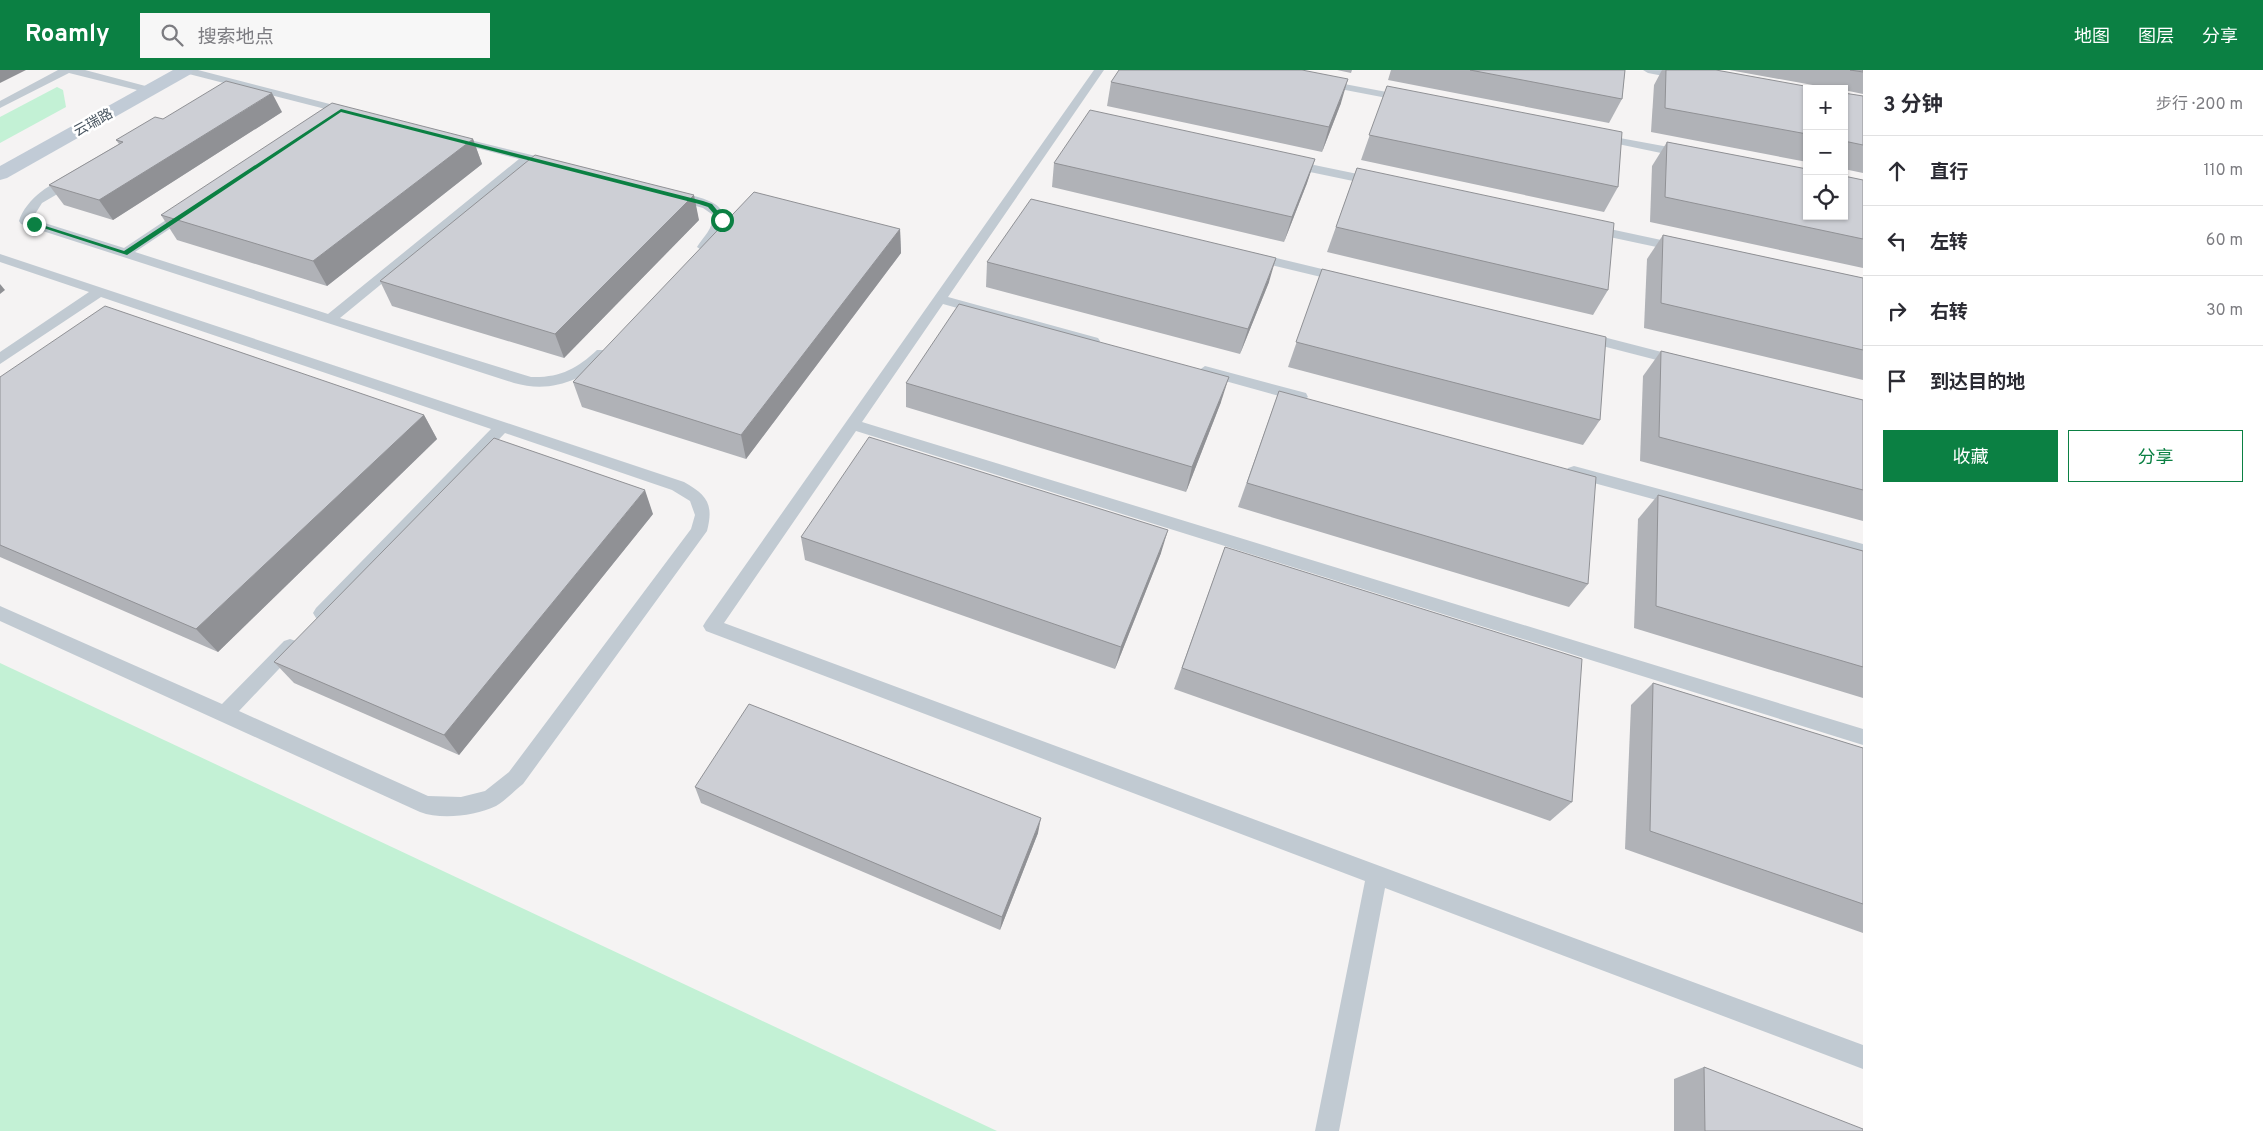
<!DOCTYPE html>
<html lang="zh">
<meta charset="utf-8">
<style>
:root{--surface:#fff;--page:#f7f7f7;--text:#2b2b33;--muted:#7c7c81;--line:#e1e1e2;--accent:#0b8043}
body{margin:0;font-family:Overpass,"Noto Sans SC",sans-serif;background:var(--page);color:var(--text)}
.controls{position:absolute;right:15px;top:15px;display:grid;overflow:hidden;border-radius:0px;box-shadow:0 1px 4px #0004}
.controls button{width:45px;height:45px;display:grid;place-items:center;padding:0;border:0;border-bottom:1px solid var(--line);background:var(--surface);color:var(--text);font:25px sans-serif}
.stop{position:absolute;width:15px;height:15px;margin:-11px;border:4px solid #0b8043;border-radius:50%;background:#fff}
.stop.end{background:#0b8043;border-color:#fff;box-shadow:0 1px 5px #0008}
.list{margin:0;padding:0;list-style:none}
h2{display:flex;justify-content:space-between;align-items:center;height:65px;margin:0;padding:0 20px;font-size:21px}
h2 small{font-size:16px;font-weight:400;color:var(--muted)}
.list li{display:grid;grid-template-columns:32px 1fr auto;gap:15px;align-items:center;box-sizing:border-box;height:70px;padding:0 20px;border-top:1px solid var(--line)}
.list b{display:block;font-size:19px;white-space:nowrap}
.list em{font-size:16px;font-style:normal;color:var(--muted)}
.actions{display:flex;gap:10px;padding:15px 20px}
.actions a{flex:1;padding:11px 0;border:1px solid var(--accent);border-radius:0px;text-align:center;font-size:18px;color:var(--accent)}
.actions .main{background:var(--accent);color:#fff}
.icon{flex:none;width:28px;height:28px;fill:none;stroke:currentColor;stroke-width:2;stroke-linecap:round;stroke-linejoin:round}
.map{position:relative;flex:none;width:1863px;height:1061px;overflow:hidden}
header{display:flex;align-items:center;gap:30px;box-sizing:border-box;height:70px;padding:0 25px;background:var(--accent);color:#fff}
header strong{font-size:24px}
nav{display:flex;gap:28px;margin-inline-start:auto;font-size:18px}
.search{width:350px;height:45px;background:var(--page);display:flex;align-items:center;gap:12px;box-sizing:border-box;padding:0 18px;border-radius:0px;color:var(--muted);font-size:19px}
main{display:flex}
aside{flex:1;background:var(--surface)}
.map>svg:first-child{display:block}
.green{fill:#c3f1d5}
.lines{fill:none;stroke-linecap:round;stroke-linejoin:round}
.lane{fill:#c1cad2;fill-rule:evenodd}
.secondary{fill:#c1cbd6;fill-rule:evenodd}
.wall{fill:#b0b2b7}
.shaded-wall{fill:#909195}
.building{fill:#cdcfd5;stroke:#909195}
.route{fill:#0b8043}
.labels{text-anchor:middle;stroke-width:5;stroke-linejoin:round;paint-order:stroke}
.far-street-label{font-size:14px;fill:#4a5661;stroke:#fff}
</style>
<header>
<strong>Roamly</strong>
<div class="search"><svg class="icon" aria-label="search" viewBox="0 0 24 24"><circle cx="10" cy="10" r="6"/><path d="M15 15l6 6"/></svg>搜索地点</div>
<nav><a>地图</a><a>图层</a><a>分享</a></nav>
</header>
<main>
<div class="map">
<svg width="1863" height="1061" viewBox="0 0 1863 1061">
<rect width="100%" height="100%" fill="#f5f3f3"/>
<g class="green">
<path d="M57 17 63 20 66 37 0 73V47Z"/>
<path d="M0 593 997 1061H0Z"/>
</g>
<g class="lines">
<g class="lane">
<path d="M58 0H85L153 18 154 20 149 23 69 3 0 38V31Z"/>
<path d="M180 0H198L353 40 355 42 349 45 181 2Z"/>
<path d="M1094 0H1104L948 227 1098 268 1100 271 1098 274 1093 276 943 234 862 352 1863 659V675L856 361 724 553 1863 975V999L1385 818 1339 1061H1315L1365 811 706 561 703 556 706 551Z"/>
<path d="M1643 0H1665L1688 5 1689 7 1684 10 1648 3Z"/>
<path d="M1323 10 1408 26 1414 29 1408 32 1319 15 1318 13Z"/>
<path d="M1598 64 1685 80 1691 84 1685 88 1594 69V65Z"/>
<path d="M454 66 556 91 558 94 552 98 530 92 340 248 531 307C559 308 577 299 597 280H607L609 283 607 286C582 312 549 323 514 313L21 154 19 151C26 129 52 111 74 105L80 109 78 112 42 133 32 149 124 178 184 138H192L194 141 192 144 135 182 328 244 519 89 450 71 448 69Z"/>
<path d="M1290 90 1377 108 1383 112 1377 116 1286 97V91Z"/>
<path d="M672 121C693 126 738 131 721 162 718 169 711 179 703 181L697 177C704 166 713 159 713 145L703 138 668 128 666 125Z"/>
<path d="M1591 155 1680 174 1686 178 1680 182 1586 162 1585 159 1586 156Z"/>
<path d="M1251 182 1347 205 1349 208 1342 212 1246 189 1244 186 1246 183Z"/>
<path d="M0 184 684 412C707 425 714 434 707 461L523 714C514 721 505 731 496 736 475 746 441 750 420 742L0 551V536L222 634 284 571 290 569 296 571 299 576 296 581 239 641 428 726 461 727 485 721 509 702 691 459 695 445 690 431 672 420 505 363 328 548 322 550 316 548 313 543 316 538 491 359 101 227 0 294V282L89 222 0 192Z"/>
<path d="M1584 262 1685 288 1687 291 1680 296 1579 270 1577 267Z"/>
<path d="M1205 296 1306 323 1308 327 1301 332 1200 304 1198 301Z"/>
<path d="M1574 396 1863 474V486L1568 406 1566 402 1568 398Z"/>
</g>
<path class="secondary" d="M173 0H193L191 4 7 108 0 110V96Z"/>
</g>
<g class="wall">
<path d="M1337 0H1352L1351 3Z"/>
<path d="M1391 0H1625L1622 29 1609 53 1388 10Z"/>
<path d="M1662 0H1716L1807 19V92L1651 62 1654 15Z"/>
<path d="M1729 0H1863V24L1844 20V19H1835Z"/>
<path d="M1111 12 1341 33 1322 82 1107 36Z"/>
<path d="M1387 16 1618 117 1604 142 1361 90Z"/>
<path d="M1844 23 1863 26V103L1844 99Z"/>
<path d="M282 42 113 150 64 135 49 115 119 74 116 70 163 49Z"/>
<path d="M473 69 482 94 327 216 177 170 161 145Z"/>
<path d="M1667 72 1863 110V198L1650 152 1652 96Z"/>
<path d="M1315 89 1307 113 1284 172 1052 117 1054 93Z"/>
<path d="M1357 98 1608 220 1593 245 1327 182Z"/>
<path d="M699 150 564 288 392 236 380 211Z"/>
<path d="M900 159 901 183 746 389 582 337 573 312Z"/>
<path d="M1663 165 1863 208V310L1644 258 1647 189Z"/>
<path d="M987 192 1269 212 1240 284 986 217Z"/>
<path d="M1322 199 1600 350 1583 375 1288 297Z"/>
<path d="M1661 281 1863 330V451L1640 391 1643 306Z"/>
<path d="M0 307 424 345 437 369 218 582 0 487Z"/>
<path d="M906 313 1221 332 1186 422 906 337Z"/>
<path d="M1279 321 1588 514 1569 537 1238 437Z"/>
<path d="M1658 425 1863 481V628L1634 558 1638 449Z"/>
<path d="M653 444 459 685 294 613 274 592Z"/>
<path d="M801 467 1161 483 1115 599 805 490Z"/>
<path d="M1225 477 1572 732 1550 751 1174 619Z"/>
<path d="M1653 613 1863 678V863L1625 779 1631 635Z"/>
<path d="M695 717 1038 763 1000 860 701 733Z"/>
<path d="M1704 997 1863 1061H1674V1009Z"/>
</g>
<g class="shaded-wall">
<path d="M0 0H26L0 13Z"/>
<path d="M1348 9 1341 33 1322 82 1329 57Z"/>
<path d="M272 23 282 42 113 150 99 130Z"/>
<path d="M473 69 482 94 327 216 313 191Z"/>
<path d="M1315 89 1307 113 1284 172 1292 147Z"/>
<path d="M694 125 699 150 564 288 555 264Z"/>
<path d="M900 159 901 183 746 389 741 365Z"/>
<path d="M1276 188 1269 212 1240 284 1248 259Z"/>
<path d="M0 214 5 220 0 224Z"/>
<path d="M1229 307 1221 332 1186 422 1192 397Z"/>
<path d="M424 345 437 369 218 582 196 559Z"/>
<path d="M645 420 653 444 459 685 444 665Z"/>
<path d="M1168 460 1161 483 1115 599 1121 577Z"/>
<path d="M1041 748 1038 763 1000 860 1002 847Z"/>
</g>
<g class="building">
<path d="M1119 0H1302L1348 9 1329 57 1111 12Z"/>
<path d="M1470 0H1625L1622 29Z"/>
<path d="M1666 0H1716L1821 19H1807V64L1665 38Z"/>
<path d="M1850 0H1863V2Z"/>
<path d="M226 11 272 23 99 130 49 115 123 72 116 70 155 47 163 49Z"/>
<path d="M1387 16 1622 62 1618 117 1369 65Z"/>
<path d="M1844 23 1863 26V75L1844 71Z"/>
<path d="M332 33 473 69 313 191 161 145Z"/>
<path d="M1090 40 1315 89 1292 147 1054 93Z"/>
<path d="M1667 72 1807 99V146H1844V106L1863 110V169L1665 127Z"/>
<path d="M535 85 694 125 555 264 380 211Z"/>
<path d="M1357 98 1614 153 1608 220 1336 157Z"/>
<path d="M754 122 900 159 741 365 573 312Z"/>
<path d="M1031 129 1276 188 1248 259 987 192Z"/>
<path d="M1663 165 1863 208V280L1661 233Z"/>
<path d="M1322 199 1606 267 1600 350 1296 272Z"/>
<path d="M959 234 1229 307 1192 397 906 313Z"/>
<path d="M105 236 424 345 196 559 0 475V307Z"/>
<path d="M1661 281 1863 330V420L1659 367Z"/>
<path d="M1279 321 1596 407 1588 514 1247 413Z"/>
<path d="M869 367 1168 460 1121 577 801 467Z"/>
<path d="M494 368 645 420 444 665 274 592Z"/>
<path d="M1658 425 1863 481V597L1656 536Z"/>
<path d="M1225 477 1582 589 1572 732 1182 598Z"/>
<path d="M1653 613 1863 678V834L1650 761Z"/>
<path d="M749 634 1041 748 1002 847 695 717Z"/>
<path d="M1704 997 1863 1059V1061H1705Z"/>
</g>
<path class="route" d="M341 39 703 131 712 134 725 150 720 151 708 137 699 134 341 42 127 185 31 154 36 153 124 181Z"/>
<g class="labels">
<g class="far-street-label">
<text transform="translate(93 52) rotate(-29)" y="5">云瑞路</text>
</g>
</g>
</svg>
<div class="controls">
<button>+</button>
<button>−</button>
<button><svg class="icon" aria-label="locate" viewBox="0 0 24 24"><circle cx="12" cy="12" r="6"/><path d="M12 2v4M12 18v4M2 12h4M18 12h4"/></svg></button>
</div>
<div class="stop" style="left:722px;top:150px"></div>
<div class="stop end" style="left:34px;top:154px"></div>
</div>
<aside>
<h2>3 分钟<small>步行 · 200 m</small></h2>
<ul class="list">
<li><svg class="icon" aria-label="ahead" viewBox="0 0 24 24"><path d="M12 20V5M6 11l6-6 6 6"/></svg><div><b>直行</b></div><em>110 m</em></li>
<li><svg class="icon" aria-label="left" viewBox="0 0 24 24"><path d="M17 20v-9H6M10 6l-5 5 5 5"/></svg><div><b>左转</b></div><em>60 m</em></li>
<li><svg class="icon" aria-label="right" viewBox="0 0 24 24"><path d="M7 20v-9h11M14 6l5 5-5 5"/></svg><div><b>右转</b></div><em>30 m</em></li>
<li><svg class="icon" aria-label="arrive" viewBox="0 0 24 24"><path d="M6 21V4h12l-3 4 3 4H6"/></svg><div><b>到达目的地</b></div></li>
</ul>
<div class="actions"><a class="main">收藏</a><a>分享</a></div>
</aside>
</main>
